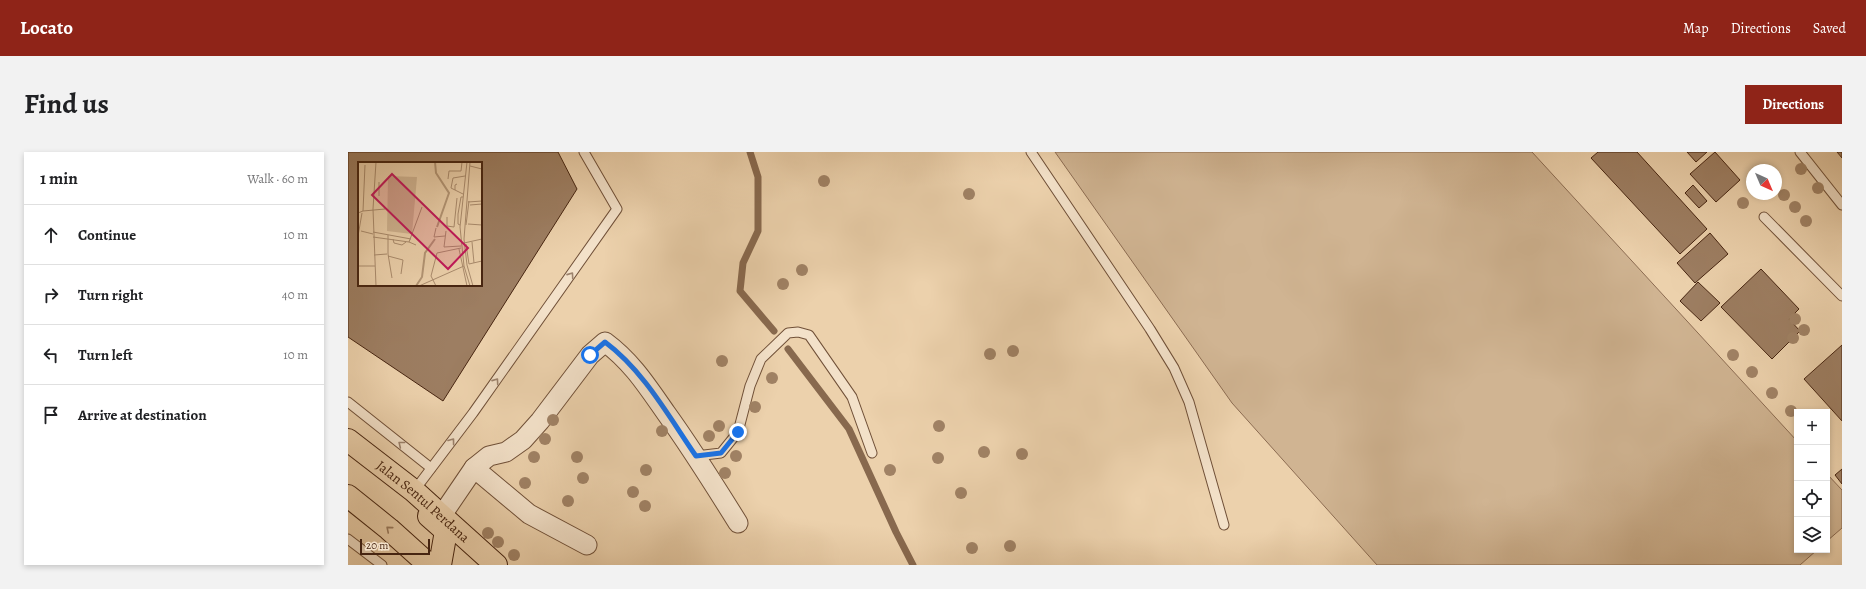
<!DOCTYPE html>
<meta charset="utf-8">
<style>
:root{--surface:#fff;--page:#f2f2f2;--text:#202124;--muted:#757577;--line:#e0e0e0;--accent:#8f2418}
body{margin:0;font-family:Alegreya,serif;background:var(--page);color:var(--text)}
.controls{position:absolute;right:12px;bottom:12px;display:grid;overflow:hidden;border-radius:0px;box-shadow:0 2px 6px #0003}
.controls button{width:36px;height:36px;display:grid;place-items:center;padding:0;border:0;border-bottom:1px solid var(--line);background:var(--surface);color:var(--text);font:20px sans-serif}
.compass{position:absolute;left:1398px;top:12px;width:36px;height:36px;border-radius:50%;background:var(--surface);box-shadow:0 2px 6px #0003;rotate:136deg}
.scale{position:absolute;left:12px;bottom:10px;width:70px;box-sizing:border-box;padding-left:4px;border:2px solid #472511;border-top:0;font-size:11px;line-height:14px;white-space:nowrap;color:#472511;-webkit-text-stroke:3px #f3e1c9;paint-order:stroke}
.stop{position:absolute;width:12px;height:12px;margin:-9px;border:3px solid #1a73e8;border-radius:50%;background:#fff}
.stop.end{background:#1a73e8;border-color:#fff;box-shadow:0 1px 4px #0008}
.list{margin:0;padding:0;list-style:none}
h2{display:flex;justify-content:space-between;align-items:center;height:52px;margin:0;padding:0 16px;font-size:17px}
h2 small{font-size:13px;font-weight:400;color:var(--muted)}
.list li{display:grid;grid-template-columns:26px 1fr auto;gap:12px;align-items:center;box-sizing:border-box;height:60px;padding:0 16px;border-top:1px solid var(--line)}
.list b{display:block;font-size:15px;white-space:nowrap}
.list em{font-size:13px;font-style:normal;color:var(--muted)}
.icon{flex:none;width:22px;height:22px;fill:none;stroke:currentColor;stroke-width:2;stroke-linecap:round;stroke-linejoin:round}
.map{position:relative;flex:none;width:1494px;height:413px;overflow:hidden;border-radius:0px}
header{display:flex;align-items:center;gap:24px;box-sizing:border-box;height:56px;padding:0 20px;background:var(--accent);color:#fff}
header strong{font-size:19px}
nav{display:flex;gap:22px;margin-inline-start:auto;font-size:14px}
.intro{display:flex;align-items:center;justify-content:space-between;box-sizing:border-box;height:96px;padding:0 24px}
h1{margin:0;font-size:28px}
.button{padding:10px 18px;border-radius:0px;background:var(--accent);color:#fff;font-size:14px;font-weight:700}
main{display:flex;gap:24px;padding:0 24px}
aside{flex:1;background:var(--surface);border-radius:0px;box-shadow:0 2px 6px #0003}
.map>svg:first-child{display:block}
.green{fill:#d0b492;stroke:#8c6c52}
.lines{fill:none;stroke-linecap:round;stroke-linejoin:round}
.stream{stroke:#88694e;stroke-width:7}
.building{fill:#9d7e62;stroke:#472511;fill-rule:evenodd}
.service-casing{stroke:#705038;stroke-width:11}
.minor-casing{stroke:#705038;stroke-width:21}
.primary-casing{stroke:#472511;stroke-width:24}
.service{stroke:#f3e1c9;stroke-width:9}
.minor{stroke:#f3e1c9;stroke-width:19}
.primary{stroke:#ecd1ac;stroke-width:22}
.tree{fill:#a08265}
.oneway{stroke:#9d836d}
.oneway2{stroke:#9a7b5e}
.route{stroke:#1a73e8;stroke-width:5}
.labels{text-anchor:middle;stroke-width:3;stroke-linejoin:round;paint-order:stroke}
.street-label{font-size:14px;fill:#472511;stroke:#f3e1c9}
.inset-river{fill:none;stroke:#b49777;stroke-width:2}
.inset-road{fill:none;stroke:#aa8c6e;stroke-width:1}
.view{fill:#c2185b;fill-opacity:0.15;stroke:#c2185b;stroke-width:2}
.inset-edge{fill:none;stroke:#472511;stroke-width:2}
</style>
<header>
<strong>Locato</strong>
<nav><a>Map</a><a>Directions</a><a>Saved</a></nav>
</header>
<div class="intro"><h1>Find us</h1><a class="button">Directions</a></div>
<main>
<aside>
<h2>1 min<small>Walk · 60 m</small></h2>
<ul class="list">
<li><svg class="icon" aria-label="ahead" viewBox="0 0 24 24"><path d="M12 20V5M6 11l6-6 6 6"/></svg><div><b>Continue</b></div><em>10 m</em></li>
<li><svg class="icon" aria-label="right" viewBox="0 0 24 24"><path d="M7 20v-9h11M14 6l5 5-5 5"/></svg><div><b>Turn right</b></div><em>40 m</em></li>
<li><svg class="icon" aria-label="left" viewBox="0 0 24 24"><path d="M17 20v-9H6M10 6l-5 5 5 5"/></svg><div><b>Turn left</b></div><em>10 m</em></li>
<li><svg class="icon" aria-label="arrive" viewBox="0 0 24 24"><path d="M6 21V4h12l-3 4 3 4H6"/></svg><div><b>Arrive at destination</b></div></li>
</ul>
</aside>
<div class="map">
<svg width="1494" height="413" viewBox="0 0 1494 413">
<rect width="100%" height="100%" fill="#ecd1ac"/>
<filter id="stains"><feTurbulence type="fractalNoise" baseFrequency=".005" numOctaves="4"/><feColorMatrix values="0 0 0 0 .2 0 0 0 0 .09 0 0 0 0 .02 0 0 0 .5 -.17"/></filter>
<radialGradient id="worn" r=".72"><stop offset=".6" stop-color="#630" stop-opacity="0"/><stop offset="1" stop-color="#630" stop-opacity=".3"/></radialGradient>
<g class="green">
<path d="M707 0H1184L1449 289V398H1469L1452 413H1029L884 251Z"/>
<path d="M1479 322 1494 338V376L1479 389Z"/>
</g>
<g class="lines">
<g class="stream">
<path d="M402 0 410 25V79L395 111 392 139 426 179"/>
<path d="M440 197 501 277 548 380 565 413"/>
</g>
</g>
<g class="building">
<path d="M0 0H210L229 37 95 249 0 185ZM11 11H133V133H11Z"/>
<path d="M1250 0H1289L1359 77 1332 102 1243 6Z"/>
<path d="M1339 0H1359L1348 10Z"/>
<path d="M1367 0 1392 28 1368 50 1342 22Z"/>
<path d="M1489 0H1494V6Z"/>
<path d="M1345 33 1359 49 1351 56 1337 41Z"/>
<path d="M1362 81 1380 102 1347 131 1329 111Z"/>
<path d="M1413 117 1451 157 1441 167 1452 179 1424 207 1373 155Z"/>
<path d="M1350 130 1372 151 1353 169 1332 149Z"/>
<path d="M1494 193V269L1456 227Z"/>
<path d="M1494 317V332L1487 323Z"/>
</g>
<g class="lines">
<g class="service-casing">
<g id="service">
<path d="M683 0 802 177 826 216 841 250 876 373"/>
<path d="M1452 0 1494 53"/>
<path d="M1416 65 1494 144"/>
<path d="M0 250 83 316"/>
<path d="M348 304 373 301 390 280 402 234 413 207 440 181 450 180 461 183 504 245 524 301"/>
<path d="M66 339 125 261 269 57 236 0"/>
<path d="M0 387 34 413"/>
</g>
</g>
<g class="minor-casing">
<g id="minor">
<path d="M126 316 181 362 239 393"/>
<path d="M94 363 126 316 141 304 158 300 175 288 192 269 242 203 257 190C284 210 299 234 318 261 344 297 367 334 390 371"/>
</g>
</g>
<g class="primary-casing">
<g id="primary">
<path id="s1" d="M0 288 66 339 148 413"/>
<path d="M0 344 41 377 81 413"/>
<path d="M81 364 98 379 92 413"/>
</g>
</g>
<use href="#service" class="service"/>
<use href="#minor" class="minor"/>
<use href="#primary" class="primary"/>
</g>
<g class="tree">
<circle cx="1453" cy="17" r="6"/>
<circle cx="476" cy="29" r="6"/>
<circle cx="1470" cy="36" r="6"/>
<circle cx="621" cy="42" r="6"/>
<circle cx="1436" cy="43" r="6"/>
<circle cx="1395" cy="51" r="6"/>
<circle cx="1447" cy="55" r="6"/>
<circle cx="1458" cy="69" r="6"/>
<circle cx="454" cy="118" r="6"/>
<circle cx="435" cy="132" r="6"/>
<circle cx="1447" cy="167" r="6"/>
<circle cx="1456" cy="178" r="6"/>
<circle cx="1445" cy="186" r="6"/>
<circle cx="665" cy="199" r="6"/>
<circle cx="642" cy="202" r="6"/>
<circle cx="1385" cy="203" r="6"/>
<circle cx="374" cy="209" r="6"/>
<circle cx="1404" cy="220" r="6"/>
<circle cx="424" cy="226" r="6"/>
<circle cx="1424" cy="241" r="6"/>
<circle cx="407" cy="255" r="6"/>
<circle cx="1443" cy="259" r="6"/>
<circle cx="205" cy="268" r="6"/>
<circle cx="371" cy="274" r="6"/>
<circle cx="591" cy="274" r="6"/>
<circle cx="314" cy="279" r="6"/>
<circle cx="361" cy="284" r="6"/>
<circle cx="197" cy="287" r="6"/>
<circle cx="636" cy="300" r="6"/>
<circle cx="674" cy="302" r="6"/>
<circle cx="388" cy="304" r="6"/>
<circle cx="186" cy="305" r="6"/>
<circle cx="229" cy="305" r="6"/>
<circle cx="590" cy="306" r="6"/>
<circle cx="298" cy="318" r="6"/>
<circle cx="542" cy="318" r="6"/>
<circle cx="377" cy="321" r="6"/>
<circle cx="235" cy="326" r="6"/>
<circle cx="177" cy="331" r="6"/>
<circle cx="285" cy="340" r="6"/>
<circle cx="613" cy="341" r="6"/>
<circle cx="220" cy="349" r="6"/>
<circle cx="297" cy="354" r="6"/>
<circle cx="140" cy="381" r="6"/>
<circle cx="150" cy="390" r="6"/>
<circle cx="662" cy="394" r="6"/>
<circle cx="624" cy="396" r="6"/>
<circle cx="166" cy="403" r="6"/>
</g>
<defs><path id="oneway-chevron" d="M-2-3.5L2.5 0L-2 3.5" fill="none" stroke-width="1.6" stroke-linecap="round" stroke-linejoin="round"/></defs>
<g class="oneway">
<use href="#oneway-chevron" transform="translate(223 123) rotate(-55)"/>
<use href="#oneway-chevron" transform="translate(148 229) rotate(-55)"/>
<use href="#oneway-chevron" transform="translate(104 289) rotate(-53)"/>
<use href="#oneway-chevron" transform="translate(53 292) rotate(-141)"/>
</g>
<use class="oneway2" href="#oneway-chevron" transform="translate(41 377) rotate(-140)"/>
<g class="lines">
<path class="route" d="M242 203 257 190C296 219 321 265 348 304L373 301 390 280"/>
</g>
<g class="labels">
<g class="street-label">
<text dy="5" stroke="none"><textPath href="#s1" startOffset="97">Jalan Sentul Perdana</textPath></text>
</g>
</g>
<g transform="translate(10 10)">
<rect width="124" height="124" fill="#ecd1ac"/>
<path d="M30 14 59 15 54 72 29 69Z" fill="#d0b492"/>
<path class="inset-river" d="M77 0 78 11 91 31 79 65M58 124 64 115 67 91 77 77"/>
<path class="inset-road" d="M109 0 102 65 106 104 112 124M112 0 106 77 109 103 115 124M112 4 124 7M0 17V51M90 17 91 9H103L104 0M99 22 97 23V28L105 32M97 28 93 26 95 16 107 14M21 34V20M110 40 124 39M112 43 124 42M5 49 27 47M0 51 5 49 7 3M89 55V64L96 65 99 36M110 62 124 63M102 63 100 62V52L103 35H105M108 63 111 39M78 66 76 75 87 74M3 69 15 72M88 69 86 85 103 84M15 70 53 77M30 73V92L34 116M0 74 4 51M15 75 51 80 58 83M35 77 36 81 44 83 48 80M51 80 64 45M114 80 116 101M106 81 124 77M108 82 111 102M101 87 109 124M16 93 29 92M30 94 45 98 43 112M111 102 124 99M0 104H17M18 124 15 47 18 0M61 124 106 104M78 124 73 114 79 91 103 86"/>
<path class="view" d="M34 12 110 86 90 107 14 33Z"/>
<rect width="124" height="124" class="inset-edge"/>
</g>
<rect width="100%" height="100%" filter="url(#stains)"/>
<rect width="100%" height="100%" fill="url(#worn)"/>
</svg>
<div class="controls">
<button>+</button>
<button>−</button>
<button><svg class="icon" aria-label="locate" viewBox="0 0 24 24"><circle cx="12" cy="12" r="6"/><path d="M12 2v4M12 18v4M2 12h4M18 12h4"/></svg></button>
<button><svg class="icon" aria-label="layers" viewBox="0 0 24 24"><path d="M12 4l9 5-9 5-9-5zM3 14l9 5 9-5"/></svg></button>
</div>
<svg class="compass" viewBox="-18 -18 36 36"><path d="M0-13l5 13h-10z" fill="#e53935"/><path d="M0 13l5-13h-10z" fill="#757577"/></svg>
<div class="scale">20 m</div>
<div class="stop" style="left:242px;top:203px"></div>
<div class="stop end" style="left:390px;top:280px"></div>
</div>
</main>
